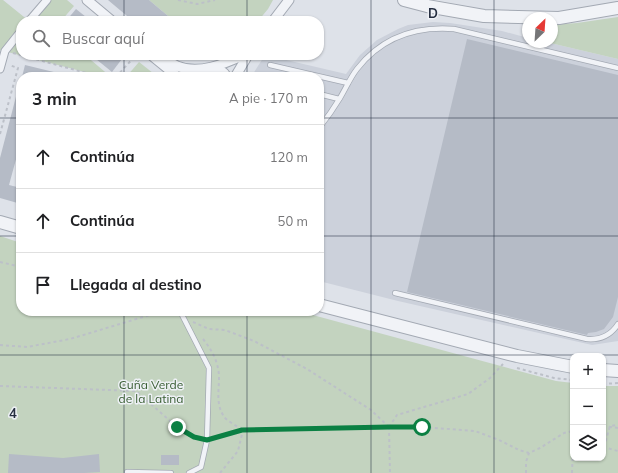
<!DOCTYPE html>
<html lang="es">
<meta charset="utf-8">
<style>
:root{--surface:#fff;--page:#f2f2f2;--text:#202124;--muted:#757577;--line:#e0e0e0}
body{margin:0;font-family:Mulish,sans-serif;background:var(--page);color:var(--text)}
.controls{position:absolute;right:12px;bottom:12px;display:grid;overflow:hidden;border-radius:8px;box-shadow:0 1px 3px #0004}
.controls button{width:36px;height:36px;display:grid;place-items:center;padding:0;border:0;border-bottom:1px solid var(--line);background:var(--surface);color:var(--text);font:20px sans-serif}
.compass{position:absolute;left:522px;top:12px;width:36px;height:36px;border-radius:50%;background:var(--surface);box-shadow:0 1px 3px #0004;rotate:25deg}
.stop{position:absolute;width:12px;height:12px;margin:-9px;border:3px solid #0b8043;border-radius:50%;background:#fff}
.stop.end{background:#0b8043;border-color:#fff;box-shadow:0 1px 4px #0008}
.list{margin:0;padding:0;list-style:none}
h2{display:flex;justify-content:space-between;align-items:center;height:52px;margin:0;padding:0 16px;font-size:17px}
h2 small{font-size:13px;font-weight:400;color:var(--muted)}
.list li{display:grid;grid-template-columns:26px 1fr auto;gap:12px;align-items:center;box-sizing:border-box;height:64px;padding:0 16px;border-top:1px solid var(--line)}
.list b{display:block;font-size:15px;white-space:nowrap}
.list em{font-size:13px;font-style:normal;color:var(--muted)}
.icon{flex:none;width:22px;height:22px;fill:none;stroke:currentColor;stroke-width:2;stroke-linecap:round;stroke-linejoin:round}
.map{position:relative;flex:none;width:618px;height:473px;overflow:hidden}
.search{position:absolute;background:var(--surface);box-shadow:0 1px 3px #0004;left:16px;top:16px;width:308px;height:44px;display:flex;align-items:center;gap:10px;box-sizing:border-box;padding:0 14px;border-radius:16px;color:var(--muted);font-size:15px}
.panel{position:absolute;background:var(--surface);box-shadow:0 1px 3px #0004;left:16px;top:72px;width:308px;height:244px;border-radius:16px}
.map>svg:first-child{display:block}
.built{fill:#ccd1db}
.green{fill:#c3d3bf}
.building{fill:#b5bbc6}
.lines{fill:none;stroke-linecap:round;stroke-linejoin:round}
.service-casing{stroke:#a3a9b3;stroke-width:6}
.pedestrian-casing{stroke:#a3a9b3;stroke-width:9}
.minor-casing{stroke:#a3a9b3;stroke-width:11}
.tertiary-casing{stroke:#a3a9b3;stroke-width:14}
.path{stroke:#bcc0c8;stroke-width:2;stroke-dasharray:3 3;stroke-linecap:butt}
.service{stroke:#f1f3f7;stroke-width:4.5}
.pedestrian{stroke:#f1f3f7;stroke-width:7}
.minor{stroke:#f1f3f7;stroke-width:9}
.tertiary{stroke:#f1f3f7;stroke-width:12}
.route{stroke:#0b8043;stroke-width:5}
.grid{fill:none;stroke:#262f41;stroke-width:1;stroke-opacity:0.55}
.labels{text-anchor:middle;stroke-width:3;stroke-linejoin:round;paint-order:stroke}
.park-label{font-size:12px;fill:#385d32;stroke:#eef1f6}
.grid-label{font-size:13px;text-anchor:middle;font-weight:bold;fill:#262f41;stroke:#eef1f6;stroke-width:3;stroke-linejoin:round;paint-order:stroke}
</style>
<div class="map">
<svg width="618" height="473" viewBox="0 0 618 473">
<rect width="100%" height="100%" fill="#dee2e9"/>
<path class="built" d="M433 22 450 23 502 31 528 38V42H546L618 59V341L592 345 398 301 319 281V77H251L265 55 346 74 360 55 377 40 398 29 408 25Z"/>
<g class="green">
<path d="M0 0H3L29 21 47 0H67L74 6 61 21H21V55H85L111 77H104L0 50Z"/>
<path d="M149 0H273L268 9 258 21H235L229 16 223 21H174Z"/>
<path d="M618 17V59L546 42H552V25L577 23Z"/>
<path d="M139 62 158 77H126Z"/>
<path d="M0 236 21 243V311H298L556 381 573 383V458H603V386H618V473H0Z"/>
</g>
<g class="building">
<path d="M108 0H149L174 21H133Z"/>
<path d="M76 9 91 21H66Z"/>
<path d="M467 39 618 75V297L613 317 604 329 596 332 588 333 587 335 407 292Z"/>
<path d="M91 55H125L112 72Z"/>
<path d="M25 65 62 74V77H22Z"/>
<path d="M18 89 21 90V141L9 185 21 188V204L0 198V158Z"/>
<path d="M9 454 63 458 99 454 100 472 84 473H8Z"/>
<rect x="161" y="455" width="18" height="10"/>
</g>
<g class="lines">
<g class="service-casing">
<g id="service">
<path d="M270 65 348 83"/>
<path d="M238 72 247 77"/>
<path d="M319 94 339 99"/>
<path d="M319 128C327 118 334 108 340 98 346 88 350 78 357 69 382 37 415 26 454 29L618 68"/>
<path d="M395 293 587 339C600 340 611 335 618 324"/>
<path d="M180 311 209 368 207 440 201 467 189 473"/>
<path d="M127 472 171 473"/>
</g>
</g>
<g class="pedestrian-casing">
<g id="pedestrian">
<path d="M29 21 47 0"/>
<path d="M0 69 5 51 21 31"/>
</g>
</g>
<g class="minor-casing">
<g id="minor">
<path d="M87 0 112 21"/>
<path d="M273 21 289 0"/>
<path d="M151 55 178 77"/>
<path d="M158 55C164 59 171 63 177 66 199 75 224 64 244 55"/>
<path d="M198 77C206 65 220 65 227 77"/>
<path d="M235 77 248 55"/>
</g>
</g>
<g class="tertiary-casing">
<g id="tertiary">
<path d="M404 0 427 6 484 16 559 18 618 8"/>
<path d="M0 222 21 228"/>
<path d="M319 305 517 356 573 367"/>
<path d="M603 370 618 371"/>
</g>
</g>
<g class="path">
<path d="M178 0 197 4 215 0"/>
<path d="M13 53 101 77"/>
<path d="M116 77 136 55"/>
<path d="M0 134 18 68 9 65"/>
<path d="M0 262 21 267"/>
<path d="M193 322 209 329 225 330 254 341 307 369 371 410 389 427"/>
<path d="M203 339C212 350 219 363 219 378 219 391 216 403 223 415 226 421 237 426 243 430"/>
<path d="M0 345 27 347 70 339 163 311"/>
<path d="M517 368 554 378 573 380"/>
<path d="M603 384 618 383"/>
<path d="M0 386 136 391 177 427 194 437 200 438"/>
<path d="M603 426 618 428"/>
<path d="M389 427 397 415 468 394 490 378 503 364"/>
<path d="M389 427 390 473"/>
<path d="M214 438 243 430 389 427H422L475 431 499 440 519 450 529 453 540 448 564 433 573 431"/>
<path d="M603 447 618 451"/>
<path d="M604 447 610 426 618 425"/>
<path d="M220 473 238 451 243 430"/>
<path d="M526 473V462L529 453"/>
<path d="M572 473 573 446"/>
</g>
<use href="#service" class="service"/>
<use href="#pedestrian" class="pedestrian"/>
<use href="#minor" class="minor"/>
<use href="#tertiary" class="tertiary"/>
</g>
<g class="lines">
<path class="route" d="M177 427 194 437 207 440 242 430 389 427H422"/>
</g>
<path class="grid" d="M124 0V21M247 0V21M371 0V473M494 0V473M124 55V77M247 55V77M0 118H21M319 118H618M0 236H21M319 236H618M124 311V473M247 311V473M0 355H618"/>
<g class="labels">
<g class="park-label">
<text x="151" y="389">Cuña Verde<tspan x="151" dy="14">de la Latina</tspan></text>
</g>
</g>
<g class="grid-label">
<text x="433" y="18">D</text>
<text x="13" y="418">4</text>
</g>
</svg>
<div class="controls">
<button>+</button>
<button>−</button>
<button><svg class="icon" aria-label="layers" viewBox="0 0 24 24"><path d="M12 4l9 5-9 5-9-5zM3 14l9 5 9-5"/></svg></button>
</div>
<svg class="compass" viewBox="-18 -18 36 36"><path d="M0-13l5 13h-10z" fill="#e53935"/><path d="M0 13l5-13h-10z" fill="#757577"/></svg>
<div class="stop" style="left:422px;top:427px"></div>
<div class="stop end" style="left:177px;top:427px"></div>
<div class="search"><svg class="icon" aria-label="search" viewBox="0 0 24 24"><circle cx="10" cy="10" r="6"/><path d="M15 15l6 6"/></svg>Buscar aquí</div>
<section class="panel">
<h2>3 min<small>A pie · 170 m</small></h2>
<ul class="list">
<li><svg class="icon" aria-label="ahead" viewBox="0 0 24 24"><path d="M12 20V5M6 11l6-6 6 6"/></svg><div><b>Continúa</b></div><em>120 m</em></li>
<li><svg class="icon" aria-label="ahead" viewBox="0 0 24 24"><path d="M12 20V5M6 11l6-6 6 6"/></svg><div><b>Continúa</b></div><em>50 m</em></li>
<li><svg class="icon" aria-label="arrive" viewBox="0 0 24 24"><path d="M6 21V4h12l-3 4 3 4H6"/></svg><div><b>Llegada al destino</b></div></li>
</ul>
</section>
</div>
